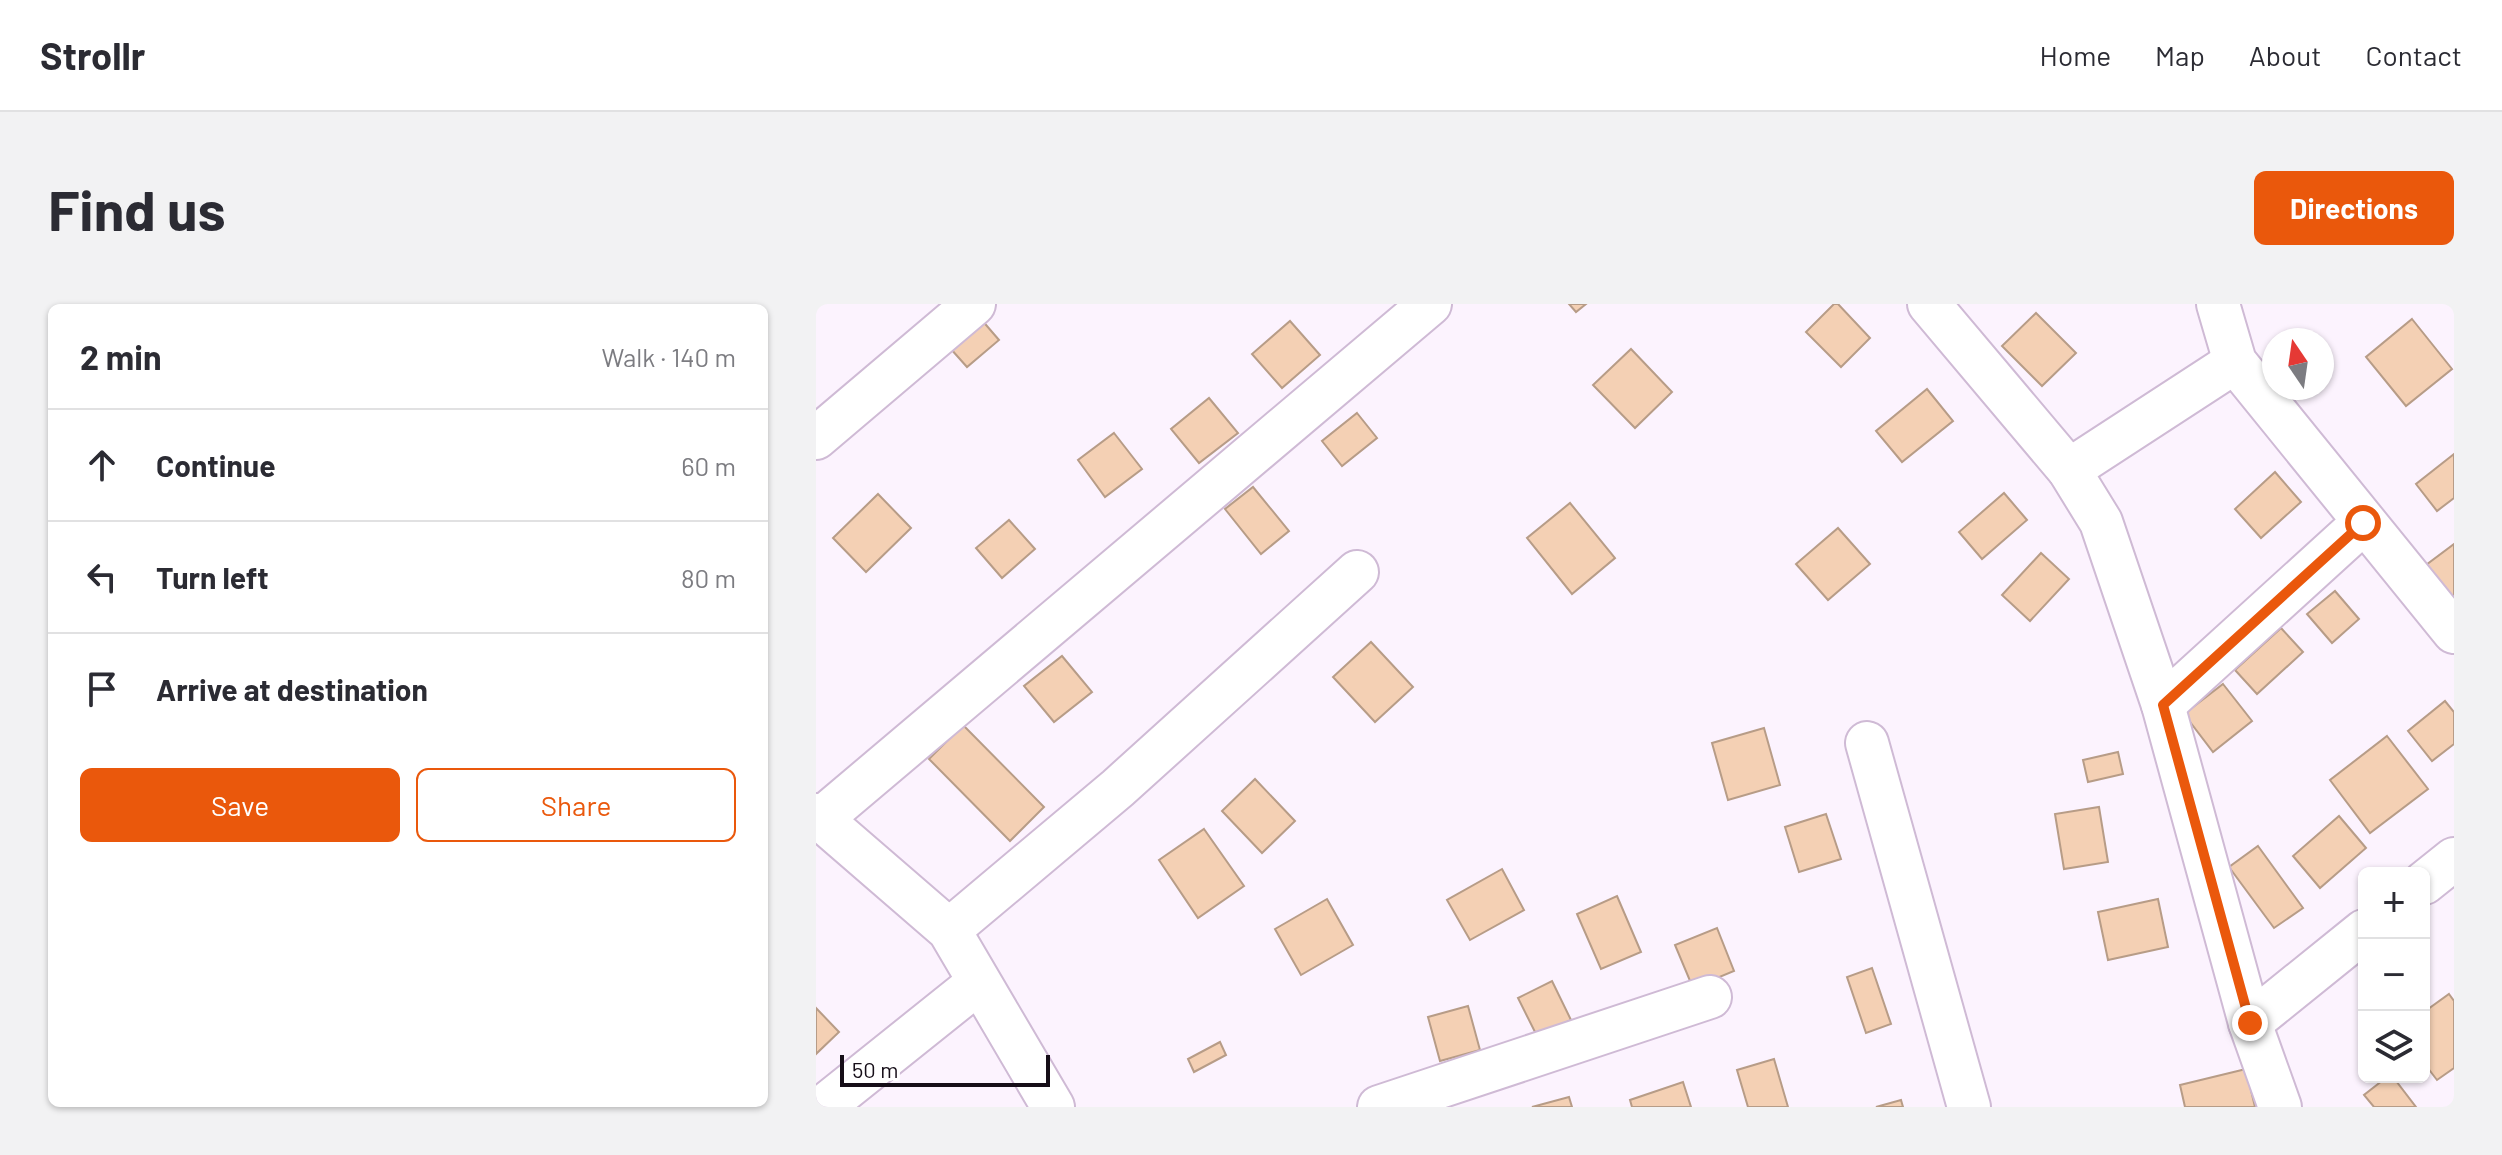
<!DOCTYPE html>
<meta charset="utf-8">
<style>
:root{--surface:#fff;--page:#f2f2f3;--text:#2b2b33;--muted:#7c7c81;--line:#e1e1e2;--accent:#ea580c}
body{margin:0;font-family:Barlow,sans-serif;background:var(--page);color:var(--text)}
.controls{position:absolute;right:24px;bottom:24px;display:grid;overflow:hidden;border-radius:12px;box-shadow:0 2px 6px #0004}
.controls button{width:72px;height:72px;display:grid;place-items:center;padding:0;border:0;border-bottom:2px solid var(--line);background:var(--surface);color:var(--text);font:40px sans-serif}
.compass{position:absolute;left:1446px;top:24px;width:72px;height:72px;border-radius:50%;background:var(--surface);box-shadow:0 2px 6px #0004;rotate:347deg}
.scale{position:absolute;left:24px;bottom:20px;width:210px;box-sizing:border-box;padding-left:8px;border:4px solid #160e18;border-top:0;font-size:22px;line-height:28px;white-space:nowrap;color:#160e18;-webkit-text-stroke:6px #fff;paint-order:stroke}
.stop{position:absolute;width:24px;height:24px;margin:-18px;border:6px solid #ea580c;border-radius:50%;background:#fff}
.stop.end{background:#ea580c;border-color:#fff;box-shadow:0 2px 8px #0008}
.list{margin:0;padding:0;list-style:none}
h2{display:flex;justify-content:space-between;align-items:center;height:104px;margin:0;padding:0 32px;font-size:34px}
h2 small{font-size:26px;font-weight:400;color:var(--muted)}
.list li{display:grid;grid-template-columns:52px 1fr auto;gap:24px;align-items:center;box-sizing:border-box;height:112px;padding:0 32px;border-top:2px solid var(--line)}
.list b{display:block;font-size:30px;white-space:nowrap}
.list em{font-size:26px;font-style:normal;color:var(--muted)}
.actions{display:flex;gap:16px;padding:24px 32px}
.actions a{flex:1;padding:18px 0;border:2px solid var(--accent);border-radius:12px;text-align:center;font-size:28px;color:var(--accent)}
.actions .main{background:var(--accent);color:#fff}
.icon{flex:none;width:44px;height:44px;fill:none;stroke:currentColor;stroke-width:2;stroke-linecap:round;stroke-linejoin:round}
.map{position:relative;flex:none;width:1638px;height:803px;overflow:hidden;border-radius:12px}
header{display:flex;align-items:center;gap:48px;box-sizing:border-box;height:112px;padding:0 40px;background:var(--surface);border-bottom:2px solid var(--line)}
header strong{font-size:38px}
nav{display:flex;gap:44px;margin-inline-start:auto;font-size:28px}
.intro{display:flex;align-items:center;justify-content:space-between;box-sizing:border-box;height:192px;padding:0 48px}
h1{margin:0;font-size:56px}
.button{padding:20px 36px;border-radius:12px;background:var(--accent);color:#fff;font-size:28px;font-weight:700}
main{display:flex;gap:48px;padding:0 48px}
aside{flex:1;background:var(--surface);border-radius:12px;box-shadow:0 2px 6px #0004}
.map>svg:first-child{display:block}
.building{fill:#f4d0b4;stroke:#b79c87;stroke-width:2}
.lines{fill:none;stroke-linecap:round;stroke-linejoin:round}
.minor-casing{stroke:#cfbad5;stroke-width:46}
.minor{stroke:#fff;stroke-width:42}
.route{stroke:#ea580c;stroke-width:10}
</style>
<header>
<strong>Strollr</strong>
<nav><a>Home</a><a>Map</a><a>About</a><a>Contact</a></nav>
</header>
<div class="intro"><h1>Find us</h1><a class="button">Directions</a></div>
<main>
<aside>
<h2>2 min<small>Walk · 140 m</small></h2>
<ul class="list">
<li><svg class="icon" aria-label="ahead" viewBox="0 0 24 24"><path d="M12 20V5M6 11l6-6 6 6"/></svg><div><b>Continue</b></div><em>60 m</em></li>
<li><svg class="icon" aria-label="left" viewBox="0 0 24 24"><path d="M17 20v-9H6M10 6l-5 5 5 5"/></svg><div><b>Turn left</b></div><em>80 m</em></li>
<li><svg class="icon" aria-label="arrive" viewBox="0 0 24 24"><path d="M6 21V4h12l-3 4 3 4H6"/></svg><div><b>Arrive at destination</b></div></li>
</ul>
<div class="actions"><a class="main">Save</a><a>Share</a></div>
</aside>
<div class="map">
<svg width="1638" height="803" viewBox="0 0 1638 803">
<rect width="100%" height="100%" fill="#fcf3fe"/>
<g class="building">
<path d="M753 0H770L760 8Z"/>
<path d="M1018 0H1022L1054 34 1025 63 990 28Z"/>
<path d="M158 7 183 36 151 63 126 35Z"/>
<path d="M1220 9 1260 49 1226 82 1186 42Z"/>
<path d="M1596 15 1636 65 1590 102 1550 53Z"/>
<path d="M474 17 504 51 466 84 436 50Z"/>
<path d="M815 45 856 88 819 124 777 81Z"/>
<path d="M1111 85 1137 117 1086 158 1060 127Z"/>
<path d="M393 94 422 129 383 159 355 125Z"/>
<path d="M541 109 561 134 526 162 506 137Z"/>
<path d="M298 129 326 165 289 193 262 156Z"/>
<path d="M1638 150V194L1621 207 1600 180Z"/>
<path d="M1459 168 1485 198 1445 234 1419 205Z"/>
<path d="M437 183 473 227 445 250 409 205Z"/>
<path d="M1188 189 1211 216 1166 255 1143 228Z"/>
<path d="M62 190 95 224 50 268 17 234Z"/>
<path d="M754 199 799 254 756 290 711 234Z"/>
<path d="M193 216 219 245 186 274 160 244Z"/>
<path d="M1022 224 1054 260 1012 296 980 260Z"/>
<path d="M1638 240V299L1610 261Z"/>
<path d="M1225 249 1253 275 1214 317 1186 291Z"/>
<path d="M1519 287 1543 315 1516 339 1491 310Z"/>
<path d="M1465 324 1487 348 1441 390 1419 366Z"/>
<path d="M555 338 597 383 559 418 517 373Z"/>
<path d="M246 352 276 388 238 418 208 382Z"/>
<path d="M1407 380 1436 417 1397 448 1368 410Z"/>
<path d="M1629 397 1638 408V440L1616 457 1592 427Z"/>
<path d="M147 421 228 503 194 537 113 455Z"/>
<path d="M948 424 964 481 912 496 896 439Z"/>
<path d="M1571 432 1612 485 1554 529 1514 476Z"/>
<path d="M1302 448 1307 470 1272 478 1267 456Z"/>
<path d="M439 475 479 517 446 549 406 507Z"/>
<path d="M1283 503 1292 558 1248 565 1239 510Z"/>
<path d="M1010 510 1025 555 983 568 969 523Z"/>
<path d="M1523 512 1550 544 1504 584 1477 552Z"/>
<path d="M388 525 428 582 382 614 343 556Z"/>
<path d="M1442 542 1487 604 1458 624 1413 563Z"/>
<path d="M686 565 708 606 654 636 631 596Z"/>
<path d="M801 592 825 648 785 665 761 610Z"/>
<path d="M511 595 537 641 485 671 459 625Z"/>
<path d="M1342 595 1352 643 1292 656 1282 608Z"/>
<path d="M901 624 918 667 877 684 859 641Z"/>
<path d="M1056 664 1075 720 1050 729 1031 673Z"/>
<path d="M736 677 755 716 721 732 702 694Z"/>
<path d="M1633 690 1638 697V764L1621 776 1608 759V708Z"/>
<path d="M652 702 664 746 624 757 612 713Z"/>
<path d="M0 704 23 728 0 750Z"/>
<path d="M404 738 410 751 378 768 372 755Z"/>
<path d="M958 755 972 803H932L921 766Z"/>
<path d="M1430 765 1439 803H1369L1364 781Z"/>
<path d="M1571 773H1577L1600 803H1558L1548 791Z"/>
<path d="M867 778 875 803H816L814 796Z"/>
<path d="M753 793 756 803H716Z"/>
<path d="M1085 796 1087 803H1060Z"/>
</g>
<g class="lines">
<g class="minor-casing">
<g id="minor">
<path d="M1113 0 1253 166 1285 218 1347 401 1434 719 1464 803"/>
<path d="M1402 0 1419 58 1638 328"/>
<path d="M0 134 158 0"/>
<path d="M1253 166 1419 58"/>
<path d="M1347 401 1547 219"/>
<path d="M1051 439 1153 803"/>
<path d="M0 511 133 626 237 803"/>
<path d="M5 515 614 0"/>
<path d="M1608 579 1638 555"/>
<path d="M133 626 302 484 541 268"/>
<path d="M1434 719 1548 627"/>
<path d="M7 803 162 679"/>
<path d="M563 803 894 693"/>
</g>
</g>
<use href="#minor" class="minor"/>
</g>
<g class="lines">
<path class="route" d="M1434 719 1347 401 1547 219"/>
</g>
</svg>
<div class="controls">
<button>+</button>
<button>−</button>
<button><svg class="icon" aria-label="layers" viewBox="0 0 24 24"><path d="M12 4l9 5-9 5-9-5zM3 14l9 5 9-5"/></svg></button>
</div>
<svg class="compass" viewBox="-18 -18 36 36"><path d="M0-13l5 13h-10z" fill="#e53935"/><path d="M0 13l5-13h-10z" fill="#7c7c81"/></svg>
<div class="scale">50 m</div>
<div class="stop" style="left:1547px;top:219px"></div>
<div class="stop end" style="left:1434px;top:719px"></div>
</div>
</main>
